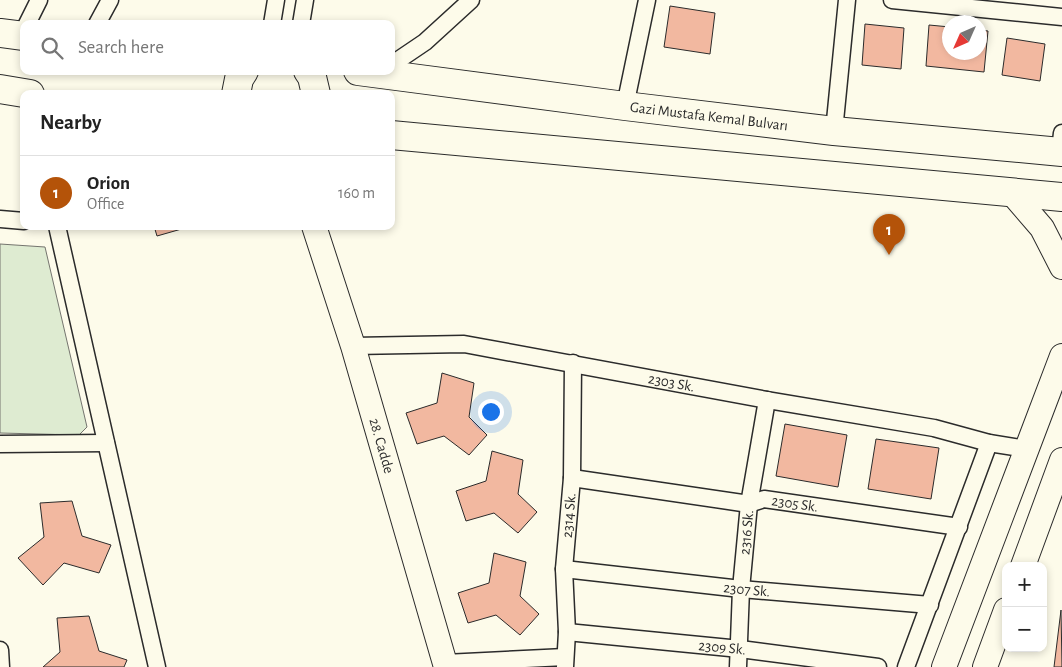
<!DOCTYPE html>
<meta charset="utf-8">
<style>
:root{--surface:#fff;--page:#f6f6f6;--text:#222;--muted:#767676;--line:#e0e0e0;--accent:#b45309}
body{margin:0;font-family:"Alegreya Sans",sans-serif;background:var(--page);color:var(--text)}
.controls{position:absolute;right:15px;bottom:15px;display:grid;overflow:hidden;border-radius:10px;box-shadow:0 2px 8px #0003}
.controls button{width:45px;height:45px;display:grid;place-items:center;padding:0;border:0;border-bottom:1px solid var(--line);background:var(--surface);color:var(--text);font:25px sans-serif}
.compass{position:absolute;left:942px;top:15px;width:45px;height:45px;border-radius:50%;background:var(--surface);box-shadow:0 2px 8px #0003;rotate:225deg}
.you{position:absolute;left:490px;top:411px;width:18px;height:18px;margin:-12px;border:4px solid #fff;border-radius:50%;background:#1a73e8;box-shadow:0 0 0 8px #1a73e833}
.badge{display:grid;place-items:center;width:32px;height:32px;border-radius:50%;background:var(--accent);color:#fff;font-size:16px;font-weight:700}
.pin{position:absolute;translate:-50% -41px;filter:drop-shadow(0 1px 2px #0008)}
.pin::after{content:'';position:absolute;top:26px;width:18px;height:15px;background:inherit;clip-path:polygon(0 0,100% 0,50% 100%)}
.list{margin:0;padding:0;list-style:none}
h2{display:flex;justify-content:space-between;align-items:center;height:65px;margin:0;padding:0 20px;font-size:21px}
h2 small{font-size:16px;font-weight:400;color:var(--muted)}
.list li{display:grid;grid-template-columns:32px 1fr auto;gap:15px;align-items:center;box-sizing:border-box;height:75px;padding:0 20px;border-top:1px solid var(--line)}
.list b{display:block;font-size:19px;white-space:nowrap}
.list p{margin:0;font-size:16px;white-space:nowrap;color:var(--muted)}
.list em{font-size:16px;font-style:normal;color:var(--muted)}
.icon{flex:none;width:28px;height:28px;fill:none;stroke:currentColor;stroke-width:2;stroke-linecap:round;stroke-linejoin:round}
.map{position:relative;flex:none;width:1062px;height:667px;overflow:hidden}
.search{position:absolute;background:var(--surface);box-shadow:0 2px 8px #0003;left:20px;top:20px;width:375px;height:55px;display:flex;align-items:center;gap:12px;box-sizing:border-box;padding:0 18px;border-radius:10px;color:var(--muted);font-size:19px}
.panel{position:absolute;background:var(--surface);box-shadow:0 2px 8px #0003;left:20px;top:90px;width:375px;height:140px;border-radius:10px}
.map>svg:first-child{display:block}
.green{fill:#deebd1;stroke:#74746e}
.building{fill:#f2b8a0;stroke:#2b2b2b}
.lines{fill:none;stroke-linecap:round;stroke-linejoin:round}
.street-casing{stroke:#2b2b2b;stroke-width:19}
.secondary-casing{stroke:#2b2b2b;stroke-width:26}
.highway-casing{stroke:#2b2b2b;stroke-width:30}
.street{stroke:#fdfbea;stroke-width:16}
.secondary{stroke:#fdfbea;stroke-width:24}
.highway{stroke:#fdfbea;stroke-width:28}
.labels{text-anchor:middle;stroke-width:4;stroke-linejoin:round;paint-order:stroke}
.street-label{font-size:15px;fill:#2b2b2b;stroke:#fdfbea}
</style>
<div class="map">
<svg width="1062" height="667" viewBox="0 0 1062 667">
<rect width="100%" height="100%" fill="#fdfbea"/>
<path class="green" d="M0 244 45 247 87 427 79 435 0 433Z"/>
<g class="building">
<path d="M670 6 715 13 710 54 664 47Z"/>
<path d="M865 24 904 28 901 69 862 65Z"/>
<path d="M929 25 950 27V52H980V30L988 31 984 72 926 66Z"/>
<path d="M1007 38 1045 44 1040 81 1002 75Z"/>
<path d="M154 226H192L157 236Z"/>
<path d="M442 373 474 383 469 417 487 435 469 455 444 436 417 444 406 413 437 403Z"/>
<path d="M785 424 847 435 838 487 776 476Z"/>
<path d="M876 439 939 448 931 499 868 489Z"/>
<path d="M492 451 523 460 518 494 537 512 518 533 494 513 466 521 456 491 486 481Z"/>
<path d="M72 501 82 536 111 545 99 573 64 563 43 585 18 558 44 537 40 503Z"/>
<path d="M494 553 526 562 520 596 539 614 520 635 496 615 468 623 458 593 489 583Z"/>
<path d="M1061 610 1062 667H1054Z"/>
<path d="M89 616 99 651 127 660 124 667H43L60 652 57 618Z"/>
</g>
<g class="lines">
<g class="street-casing">
<g id="street">
<path d="M892 0 1062 17"/>
<path d="M27 24 39 0"/>
<path d="M97 24 110 0"/>
<path d="M272 24 276 0"/>
<path d="M301 24 305 0"/>
<path d="M391 65 425 42 471 0"/>
<path d="M625 106 647 0"/>
<path d="M834 131 847 0"/>
<path d="M1060 151 1062 133"/>
<path d="M0 219 24 221"/>
<path d="M57 226 157 667"/>
<path id="s1" d="M353 346 464 344 767 400 934 428 989 443 1027 449"/>
<path d="M0 444 106 443"/>
<path id="s2" d="M572 478 749 504 764 499 959 527"/>
<path id="s3" d="M564 569 741 589 930 605"/>
<path id="s4" d="M567 632 740 649 878 667"/>
<path d="M0 650 1 667"/>
<path d="M445 663 565 657"/>
<path id="s5" d="M565 667 567 632 564 569 572 478 573 363"/>
<path id="s6" d="M738 667 741 589 749 504 767 400"/>
<path d="M906 667 989 443"/>
</g>
</g>
<g class="secondary-casing">
<g id="secondary">
<path d="M1011 192 1042 228 1062 267"/>
<path id="s7" d="M314 226 353 346 446 667"/>
<path d="M1023 566 1062 460"/>
<path d="M944 667 1062 356"/>
<path d="M985 667 1006 610"/>
</g>
</g>
<g class="highway-casing">
<g id="highway">
<path d="M0 33 24 36"/>
<path d="M308 71 312 77 316 94"/>
<path id="s8" d="M358 71 625 106 834 131 1062 152"/>
<path d="M0 89 30 94"/>
<path d="M236 94 239 79 244 71"/>
<path d="M391 135 1062 197"/>
</g>
</g>
<use href="#street" class="street"/>
<use href="#secondary" class="secondary"/>
<use href="#highway" class="highway"/>
</g>
<g class="labels">
<g class="street-label">
<text dy="5" stroke="none"><textPath href="#s8" startOffset="354">Gazi Mustafa Kemal Bulvarı</textPath></text>
<text dy="5" stroke="none"><textPath href="#s1" startOffset="322">2303 Sk.</textPath></text>
<text dy="5" stroke="none"><textPath href="#s7" startOffset="230">28. Cadde</textPath></text>
<text dy="5" stroke="none"><textPath href="#s2" startOffset="226">2305 Sk.</textPath></text>
<text dy="5" stroke="none"><textPath href="#s5" startOffset="152">2314 Sk.</textPath></text>
<text dy="5" stroke="none"><textPath href="#s6" startOffset="135">2316 Sk.</textPath></text>
<text dy="5" stroke="none"><textPath href="#s3" startOffset="184">2307 Sk.</textPath></text>
<text dy="5" stroke="none"><textPath href="#s4" startOffset="156">2309 Sk.</textPath></text>
</g>
</g>
</svg>
<div class="controls">
<button>+</button>
<button>−</button>
</div>
<svg class="compass" viewBox="-18 -18 36 36"><path d="M0-13l5 13h-10z" fill="#e53935"/><path d="M0 13l5-13h-10z" fill="#767676"/></svg>
<div class="you"></div>
<div class="pin badge" style="left:889px;top:255px">1</div>
<div class="search"><svg class="icon" aria-label="search" viewBox="0 0 24 24"><circle cx="10" cy="10" r="6"/><path d="M15 15l6 6"/></svg>Search here</div>
<section class="panel">
<h2>Nearby<small></small></h2>
<ul class="list">
<li><span class="badge">1</span><div><b>Orion</b><p>Office</p></div><em>160 m</em></li>
</ul>
</section>
</div>
